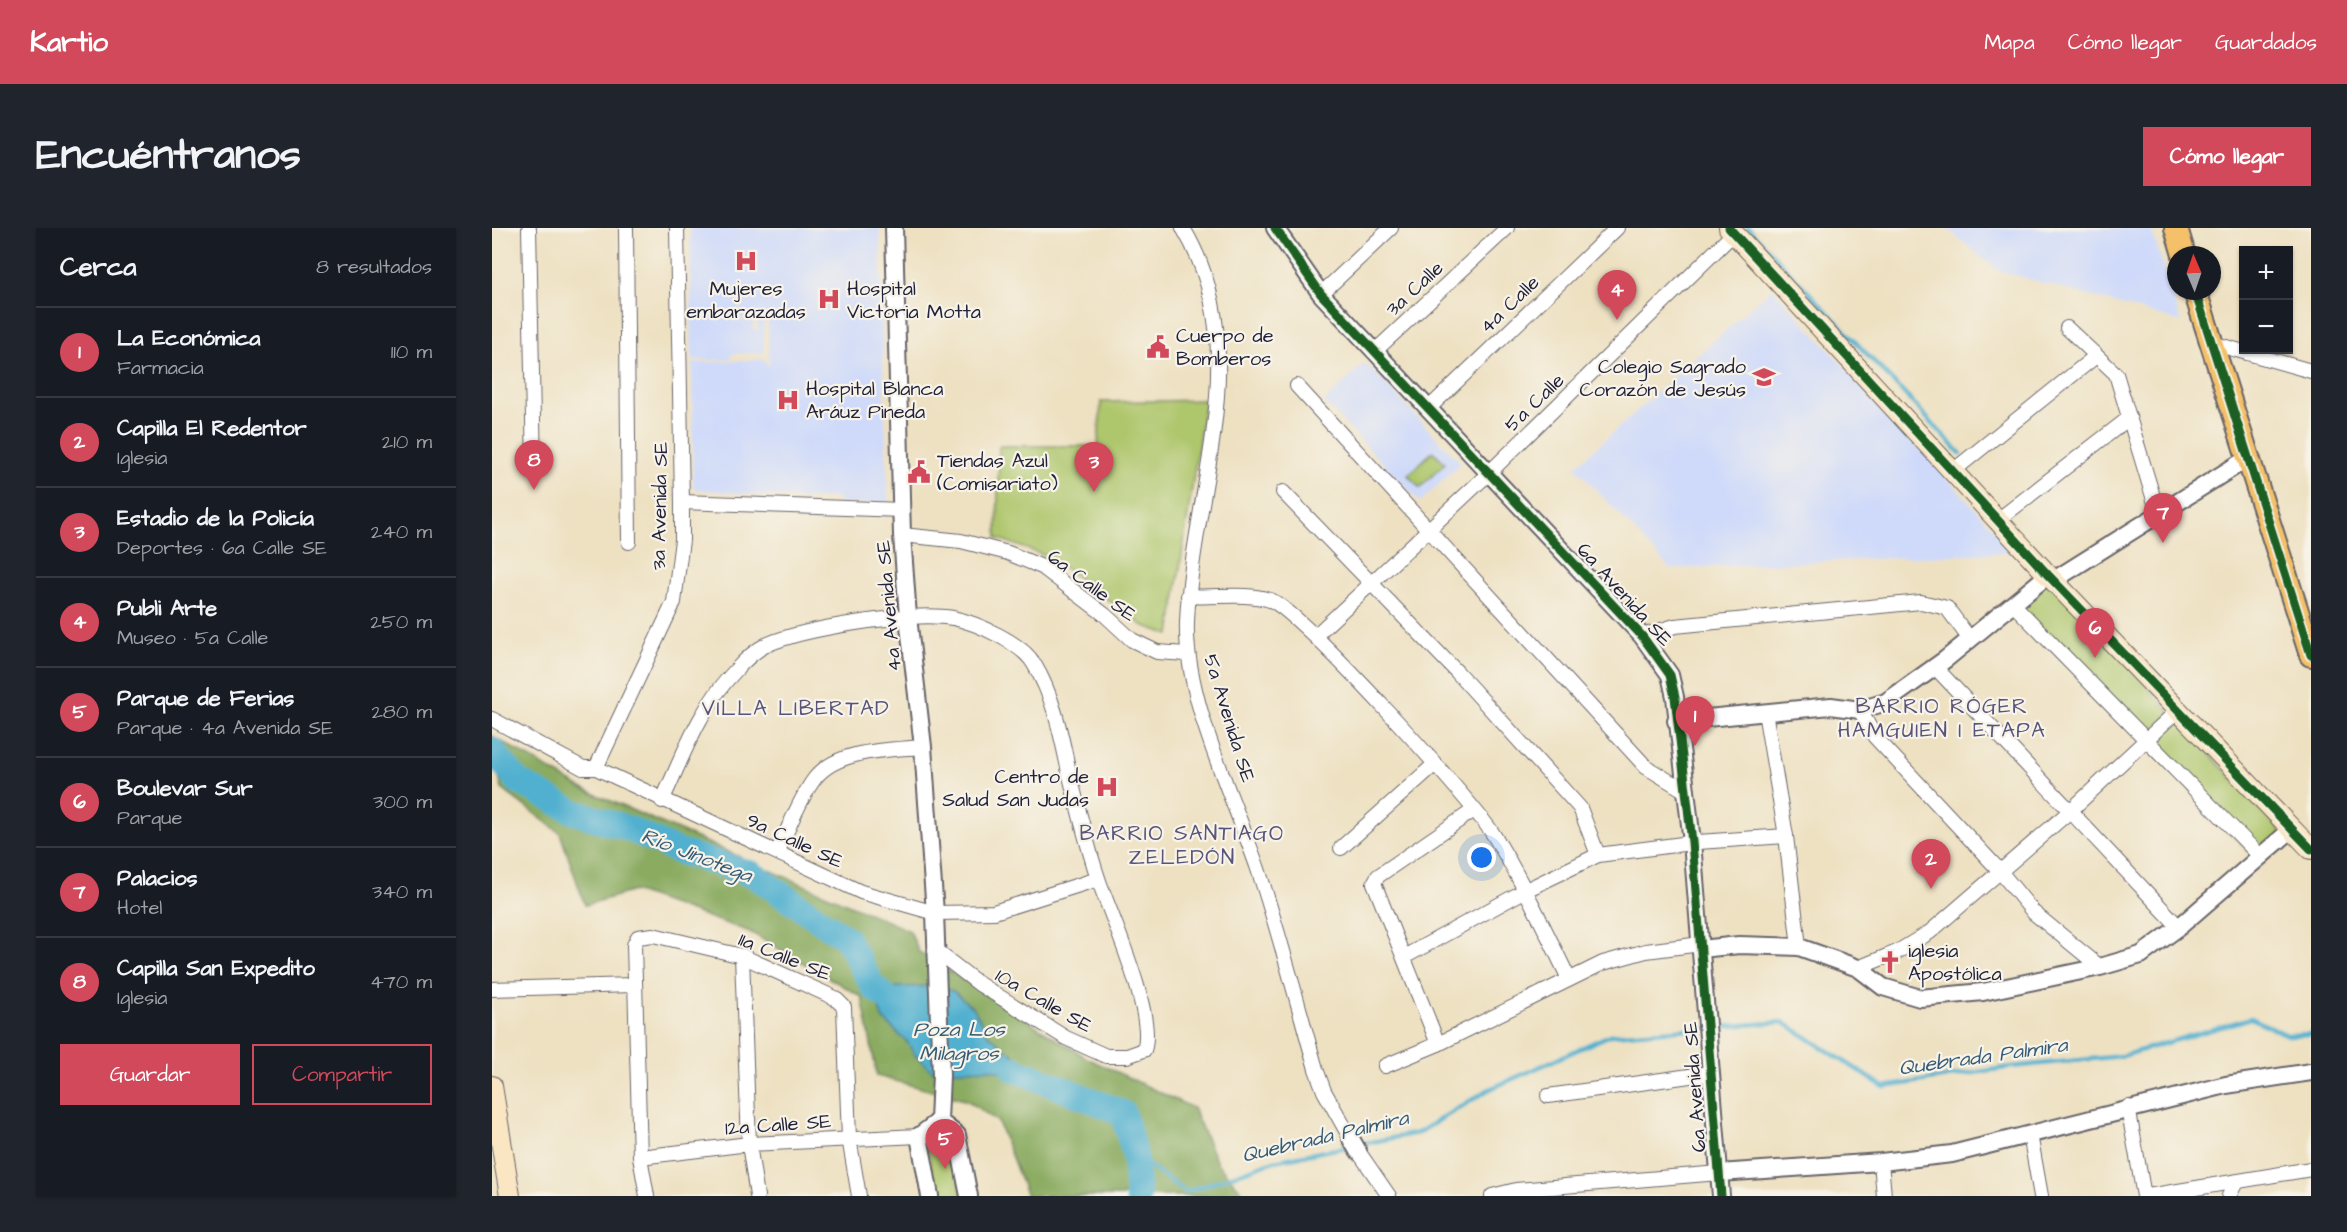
<!DOCTYPE html>
<html lang="es">
<meta charset="utf-8">
<style>
:root{--surface:#171b24;--page:#20242c;--text:#f1f3f6;--muted:#9ea1a6;--line:#363941;--accent:#d1495b}
body{margin:0;font-family:"Architects Daughter",sans-serif;background:var(--page);color:var(--text)}
.controls{position:absolute;right:18px;top:18px;display:grid;overflow:hidden;border-radius:0px;box-shadow:0 2px 4px #0004}
.controls button{width:54px;height:54px;display:grid;place-items:center;padding:0;border:0;border-bottom:2px solid var(--line);background:var(--surface);color:var(--text);font:30px sans-serif}
.compass{position:absolute;left:1675px;top:18px;width:54px;height:54px;border-radius:50%;background:var(--surface);box-shadow:0 2px 4px #0004;rotate:358deg}
.you{position:absolute;left:990px;top:630px;width:21px;height:21px;margin:-15px;border:4px solid #fff;border-radius:50%;background:#1a73e8;box-shadow:0 0 0 9px #1a73e833}
.badge{display:grid;place-items:center;width:39px;height:39px;border-radius:50%;background:var(--accent);color:#fff;font-size:20px;font-weight:700}
.pin{position:absolute;translate:-50% -50px;filter:drop-shadow(0 2px 3px #0008)}
.pin::after{content:'';position:absolute;top:32px;width:21px;height:18px;background:inherit;clip-path:polygon(0 0,100% 0,50% 100%)}
.list{margin:0;padding:0;list-style:none}
h2{display:flex;justify-content:space-between;align-items:center;height:78px;margin:0;padding:0 24px;font-size:26px}
h2 small{font-size:20px;font-weight:400;color:var(--muted)}
.list li{display:grid;grid-template-columns:39px 1fr auto;gap:18px;align-items:center;box-sizing:border-box;height:90px;padding:0 24px;border-top:2px solid var(--line)}
.list b{display:block;font-size:22px;white-space:nowrap}
.list p{margin:0;font-size:20px;white-space:nowrap;color:var(--muted)}
.list em{font-size:20px;font-style:normal;color:var(--muted)}
.actions{display:flex;gap:12px;padding:18px 24px}
.actions a{flex:1;padding:14px 0;border:2px solid var(--accent);border-radius:0px;text-align:center;font-size:21px;color:var(--accent)}
.actions .main{background:var(--accent);color:#fff}
.map{position:relative;flex:none;width:1819px;height:968px;overflow:hidden;border-radius:0px}
header{display:flex;align-items:center;gap:36px;box-sizing:border-box;height:84px;padding:0 30px;background:var(--accent);color:#fff}
header strong{font-size:28px}
nav{display:flex;gap:33px;margin-inline-start:auto;font-size:21px}
.intro{display:flex;align-items:center;justify-content:space-between;box-sizing:border-box;height:144px;padding:0 36px}
h1{margin:0;font-size:42px}
.button{padding:15px 27px;border-radius:0px;background:var(--accent);color:#fff;font-size:21px;font-weight:700}
main{display:flex;gap:36px;padding:0 36px}
aside{flex:1;background:var(--surface);border-radius:0px;box-shadow:0 2px 4px #0004}
.map>svg:first-child{display:block}
.built{fill:#cfdafa}
.green{fill:#aec66c;stroke:#687454;stroke-width:1.5}
.forest{fill:#8aab60;stroke:#56664e;stroke-width:1.5}
.water{fill:#51b0cf;stroke:#3a6985;stroke-width:1.5}
.lines{fill:none;stroke-linecap:round;stroke-linejoin:round}
.stream{stroke:#51b0cf;stroke-width:4.5}
.river{stroke:#51b0cf;stroke-width:26}
.minor-casing{stroke:#69656a;stroke-width:16}
.tertiary-casing{stroke:#69656a;stroke-width:20}
.secondary-casing{stroke:#69656a;stroke-width:22}
.primary-casing{stroke:#69656a;stroke-width:26}
.minor{stroke:#fff;stroke-width:14}
.tertiary{stroke:#fff;stroke-width:16}
.secondary{stroke:#fbe6c3;stroke-width:20}
.primary{stroke:#f4c16a;stroke-width:22}
.cycleway-casing{stroke:#f7f3e8;stroke-width:13}
.cycleway{stroke:#1b5e20;stroke-width:9}
.labels{text-anchor:middle;stroke-width:4.5;stroke-linejoin:round;paint-order:stroke}
.poi-label{font-size:20px;fill:#22223b;stroke:#f7f3e8;text-anchor:start}
.street-label{font-size:20px;fill:#22223b;stroke:#f7f3e8}
.neighbourhood-label{font-size:21px;letter-spacing:1.5px;fill:#58547a;stroke:#f7f3e8}
.water-label{font-size:21px;font-style:italic;fill:#355b76;stroke:#f7f3e8}
</style>
<header>
<strong>Kartio</strong>
<nav><a>Mapa</a><a>Cómo llegar</a><a>Guardados</a></nav>
</header>
<div class="intro"><h1>Encuéntranos</h1><a class="button">Cómo llegar</a></div>
<main>
<aside>
<h2>Cerca<small>8 resultados</small></h2>
<ul class="list">
<li><span class="badge">1</span><div><b>La Económica</b><p>Farmacia</p></div><em>110 m</em></li>
<li><span class="badge">2</span><div><b>Capilla El Redentor</b><p>Iglesia</p></div><em>210 m</em></li>
<li><span class="badge">3</span><div><b>Estadio de la Policía</b><p>Deportes · 6a Calle SE</p></div><em>240 m</em></li>
<li><span class="badge">4</span><div><b>Publi Arte</b><p>Museo · 5a Calle</p></div><em>250 m</em></li>
<li><span class="badge">5</span><div><b>Parque de Ferias</b><p>Parque · 4a Avenida SE</p></div><em>280 m</em></li>
<li><span class="badge">6</span><div><b>Boulevar Sur</b><p>Parque</p></div><em>300 m</em></li>
<li><span class="badge">7</span><div><b>Palacios</b><p>Hotel</p></div><em>340 m</em></li>
<li><span class="badge">8</span><div><b>Capilla San Expedito</b><p>Iglesia</p></div><em>470 m</em></li>
</ul>
<div class="actions"><a class="main">Guardar</a><a>Compartir</a></div>
</aside>
<div class="map">
<svg width="1819" height="968" viewBox="0 0 1819 968">
<rect width="100%" height="100%" fill="#f7f3e8"/>
<filter id="ink" filterUnits="userSpaceOnUse"><feTurbulence type="fractalNoise" baseFrequency=".0167" numOctaves="2"/><feDisplacementMap in="SourceGraphic" scale="12" xChannelSelector="R" yChannelSelector="G"/><feConvolveMatrix kernelMatrix="1 2 1 2 8 2 1 2 1" color-interpolation-filters="sRGB"/></filter>
<filter id="wash" filterUnits="userSpaceOnUse"><feTurbulence type="fractalNoise" baseFrequency=".008" numOctaves="4" result="noise"/><feDisplacementMap in="SourceGraphic" scale="24" xChannelSelector="R" yChannelSelector="G"/><feGaussianBlur stdDeviation="1.35" result="paint"/><feColorMatrix in="noise" values="0 0 0 0 0 0 0 0 0 0 0 0 0 0 0 0 0 1.4 0 .05"/><feComposite in="paint" operator="in"/></filter>
<g filter="url(#wash)">
<rect width="100%" height="100%" fill="#eee1c2"/>
<g class="built">
<path d="M198 0H388L391 132H388L391 133 396 274 346 276V270L307 271 201 261 200 135 273 131 274 137H277L276 90H272V101H265V90L249 92 248 67 257 66H246L247 93H261V102H272V125L239 126V131L200 132Z"/>
<path d="M1454 0H1659L1689 94 1505 42Z"/>
<path d="M1280 60 1523 324 1178 341 1083 239Z"/>
<path d="M873 135 969 235 928 274 832 174Z"/>
</g>
<g class="green">
<path d="M713 172 678 407 650 397 559 330 505 310 507 218H606L609 174Z"/>
<path d="M941 223 953 235 928 260 916 247Z"/>
<path d="M1556 349 1679 485 1651 511 1524 376Z"/>
<path d="M1683 488 1791 606 1764 631 1653 514Z"/>
<path d="M434 914H460L471 968H445Z"/>
</g>
<path class="forest" d="M0 508 89 560 418 703 427 724 595 830 701 880 725 935 754 968H535L506 894 476 873 385 848 370 769 258 704 142 663 93 677 68 605 10 561 0 523Z"/>
<path class="water" d="M437 758 461 763 482 781 496 806 554 854 498 841 440 843 423 827 415 814 390 790 382 760Z"/>
<g class="lines">
<g class="stream">
<path d="M1256 0 1469 226"/>
<path d="M643 928 694 964 782 933 926 905 996 862 1118 807 1291 794 1392 859 1519 839 1630 828 1759 790 1795 807 1819 806"/>
</g>
<g class="river">
<path d="M0 522 26 553 82 584 138 601 185 623 260 646 354 710 382 760 409 780"/>
<path d="M522 841 631 885 643 928 646 968"/>
</g>
</g>
</g>
<g filter="url(#ink)">
<g class="lines">
<g class="minor-casing">
<g id="minor">
<path d="M37 0 42 239"/>
<path d="M134 0 137 314"/>
<path d="M691 0C765 123 700 263 695 394 692 470 741 568 766 641 788 707 805 774 824 841L832 863 859 911"/>
<path d="M829 66 899 0"/>
<path d="M1575 100 1624 146 1666 285"/>
<path d="M1720 115 1819 143"/>
<path d="M882 124 1015 0"/>
<path d="M805 158 1154 539 1195 564"/>
<path d="M936 181 1125 0"/>
<path d="M1461 243 1604 128"/>
<path d="M791 264 965 444 1088 580 1106 627"/>
<path d="M190 274 410 282"/>
<path d="M1506 292 1637 190"/>
<path d="M410 307 469 313 516 325 550 339 613 387 640 412 665 424 695 426"/>
<path d="M696 368C723 370 753 364 778 372 806 380 980 573 1001 606 1030 652 1053 702 1077 751"/>
<path d="M1521 376 1769 629"/>
<path d="M823 408 997 245 1242 5"/>
<path d="M1150 408 1183 398 1429 374 1455 380 1477 410"/>
<path d="M1443 439 1687 699"/>
<path d="M1368 482 1383 509 1507 642 1542 685 1608 739"/>
<path d="M1273 484 1294 608 1307 719"/>
<path d="M0 491 91 540H104L369 664 443 685 502 684 606 651"/>
<path d="M104 540 182 374 190 312V274L185 0"/>
<path d="M170 573C191 528 208 479 243 443 251 434 264 422 274 417 312 400 420 383 461 390 485 395 530 415 542 436 562 469 569 507 577 544 586 580 595 618 607 653 620 691 664 787 652 822L635 828H614L574 810 487 756 443 722"/>
<path d="M849 620 943 536"/>
<path d="M285 624C297 601 307 571 323 550 346 521 398 522 431 519"/>
<path d="M250 728 257 916 265 968"/>
<path d="M912 729 1034 662 1106 627 1206 614 1294 608"/>
<path d="M1366 740 1405 724 1438 704 1577 584 1686 482"/>
<path d="M0 761 142 757"/>
<path d="M946 816 882 655 886 648 982 582"/>
<path d="M893 838 946 816 1111 735 1154 723 1209 716"/>
<path d="M1056 868 1219 845"/>
<path d="M1636 879 1652 968"/>
<path d="M1538 906 1549 968"/>
<path d="M866 923 897 968"/>
<path d="M148 929 257 916 427 908"/>
<path d="M1389 934 1392 968"/>
<path d="M155 968 148 929 142 717 146 709 161 707 250 728 343 770 352 779 357 910 367 968"/>
<path d="M1000 968 1024 962 1227 945"/>
<path d="M1656 968 1819 941"/>
<path d="M1737 968 1744 954"/>
</g>
</g>
<g class="tertiary-casing">
<g id="tertiary">
<path d="M402 0 410 307 416 389 431 519 443 685 449 847 447 893"/>
<path d="M783 0 829 66 1150 408 1178 447 1183 469 1200 614 1229 968"/>
<path d="M1562 352 1756 230"/>
<path d="M1184 493 1339 478 1368 482 1394 474 1454 431 1556 347"/>
<path d="M1209 721 1247 717 1307 719 1366 740 1391 759 1428 770 1491 764 1608 739 1649 727 1687 699 1800 601"/>
<path d="M447 893 465 907 477 968"/>
<path d="M859 911 866 923"/>
<path d="M1227 945 1389 934 1460 926 1734 857 1819 844"/>
<path d="M438 968 427 908 447 893"/>
</g>
</g>
<g class="secondary-casing">
<g id="secondary">
<path d="M1237 0 1556 347 1819 621"/>
<path d="M0 858 18 968"/>
</g>
</g>
<g class="primary-casing">
<g id="primary">
<path d="M1684 0 1692 27"/>
<path d="M1703 63 1819 427"/>
</g>
</g>
<use href="#minor" class="minor"/>
<use href="#tertiary" class="tertiary"/>
<use href="#secondary" class="secondary"/>
<use href="#primary" class="primary"/>
<g class="cycleway-casing">
<g id="cycleway">
<path d="M783 0 829 66 1150 408 1178 447 1183 469 1200 614 1229 968"/>
<path d="M1237 0 1556 347 1819 621"/>
<path d="M1703 63 1819 427"/>
</g>
</g>
<use href="#cycleway" class="cycleway"/>
</g>
</g>
<defs>
<g id="hospital-bare" transform="scale(1.8)"><path d="M-5-5h3v3.5h4V-5h3V5h-3V1.5h-4V5h-3Z" fill="#d1495b" stroke="#f7f3e8" stroke-width="2.5" paint-order="stroke"/></g>
<g id="civic-bare" transform="scale(1.8)"><path d="M-.6-6.5H3V-4.5H.6V-3L4-1V1h2V6H-6V1h2V-1L-.6-3ZM-1.2 2.5V6h2.4V2.5Z" fill="#d1495b" stroke="#f7f3e8" stroke-width="2.5" paint-order="stroke"/></g>
<g id="university-bare" transform="scale(1.8)"><path d="M0-5L7-2L0 1L-7-2ZM-4 1L0 2.5L4 1V4Q0 6-4 4Z" fill="#d1495b" stroke="#f7f3e8" stroke-width="2.5" paint-order="stroke"/></g>
<g id="church-bare" transform="scale(1.8)"><path d="M-1.2-6h2.4v3.5h3.3v2.4h-3.3V6h-2.4V-.1h-3.3v-2.4h3.3Z" fill="#d1495b" stroke="#f7f3e8" stroke-width="2.5" paint-order="stroke"/></g>
</defs>
<g fill-rule="evenodd">
<use href="#hospital-bare" x="254" y="33"/>
<use href="#hospital-bare" x="337" y="71"/>
<use href="#civic-bare" x="666" y="119"/>
<use href="#university-bare" x="1272" y="149"/>
<use href="#hospital-bare" x="296" y="172"/>
<use href="#civic-bare" x="427" y="244"/>
<use href="#hospital-bare" x="615" y="559"/>
<use href="#church-bare" x="1398" y="734"/>
</g>
<g class="labels">
<g class="poi-label">
<text x="254" y="67" text-anchor="middle">Mujeres<tspan x="254" dy="23">embarazadas</tspan></text>
<text x="355" y="67">Hospital<tspan x="355" dy="23">Victoria Motta</tspan></text>
<text x="684" y="114">Cuerpo de<tspan x="684" dy="23">Bomberos</tspan></text>
<text x="1254" y="145" text-anchor="end">Colegio Sagrado<tspan x="1254" dy="23">Corazón de Jesús</tspan></text>
<text x="314" y="167">Hospital Blanca<tspan x="314" dy="23">Aráuz Pineda</tspan></text>
<text x="445" y="239">Tiendas Azul<tspan x="445" dy="23">(Comisariato)</tspan></text>
<text x="597" y="555" text-anchor="end">Centro de<tspan x="597" dy="23">Salud San Judas</tspan></text>
<text x="1416" y="729">iglesia<tspan x="1416" dy="23">Apostólica</tspan></text>
</g>
<g class="street-label">
<text transform="translate(922 60) rotate(-43)" y="7">3a Calle</text>
<text transform="translate(1017 76) rotate(-44)" y="7">4a Calle</text>
<text transform="translate(1042 174) rotate(-44)" y="7">5a Calle</text>
<text transform="translate(167 278) rotate(-89)" y="7">3a Avenida SE</text>
<text transform="translate(600 357) rotate(37)" y="7">6a Calle SE</text>
<text transform="translate(1133 366) rotate(48)" y="7">6a Avenida SE</text>
<text transform="translate(396 378) rotate(-95)" y="7">4a Avenida SE</text>
<text transform="translate(738 490) rotate(73)" y="7">5a Avenida SE</text>
<text transform="translate(303 612) rotate(25)" y="7">9a Calle SE</text>
<text transform="translate(293 728) rotate(22)" y="7">11a Calle SE</text>
<text transform="translate(552 772) rotate(30)" y="7">10a Calle SE</text>
<text transform="translate(1202 859) rotate(-94)" y="7">6a Avenida SE</text>
<text transform="translate(286 896) rotate(-4)" y="7">12a Calle SE</text>
</g>
<g class="neighbourhood-label">
<text x="1450" y="485">BARRIO RÓGER<tspan x="1450" dy="24">HAMGUIEN I ETAPA</tspan></text>
<text x="304" y="487">VILLA LIBERTAD</text>
<text x="690" y="612">BARRIO SANTIAGO<tspan x="690" dy="24">ZELEDÓN</tspan></text>
</g>
<g class="water-label">
<text transform="translate(205 627) rotate(21)" y="7">Río Jinotega</text>
<text x="467" y="808">Poza Los<tspan x="467" dy="24">Milagros</tspan></text>
<text transform="translate(1491 828) rotate(-8)" y="7">Quebrada Palmira</text>
<text transform="translate(833 908) rotate(-13)" y="7">Quebrada Palmira</text>
</g>
</g>
</svg>
<div class="controls">
<button>+</button>
<button>−</button>
</div>
<svg class="compass" viewBox="-18 -18 36 36"><path d="M0-13l5 13h-10z" fill="#e53935"/><path d="M0 13l5-13h-10z" fill="#9ea1a6"/></svg>
<div class="you"></div>
<div class="pin badge" style="left:1203px;top:518px">1</div>
<div class="pin badge" style="left:1439px;top:661px">2</div>
<div class="pin badge" style="left:602px;top:264px">3</div>
<div class="pin badge" style="left:1125px;top:92px">4</div>
<div class="pin badge" style="left:453px;top:941px">5</div>
<div class="pin badge" style="left:1603px;top:430px">6</div>
<div class="pin badge" style="left:1671px;top:315px">7</div>
<div class="pin badge" style="left:42px;top:262px">8</div>
</div>
</main>
